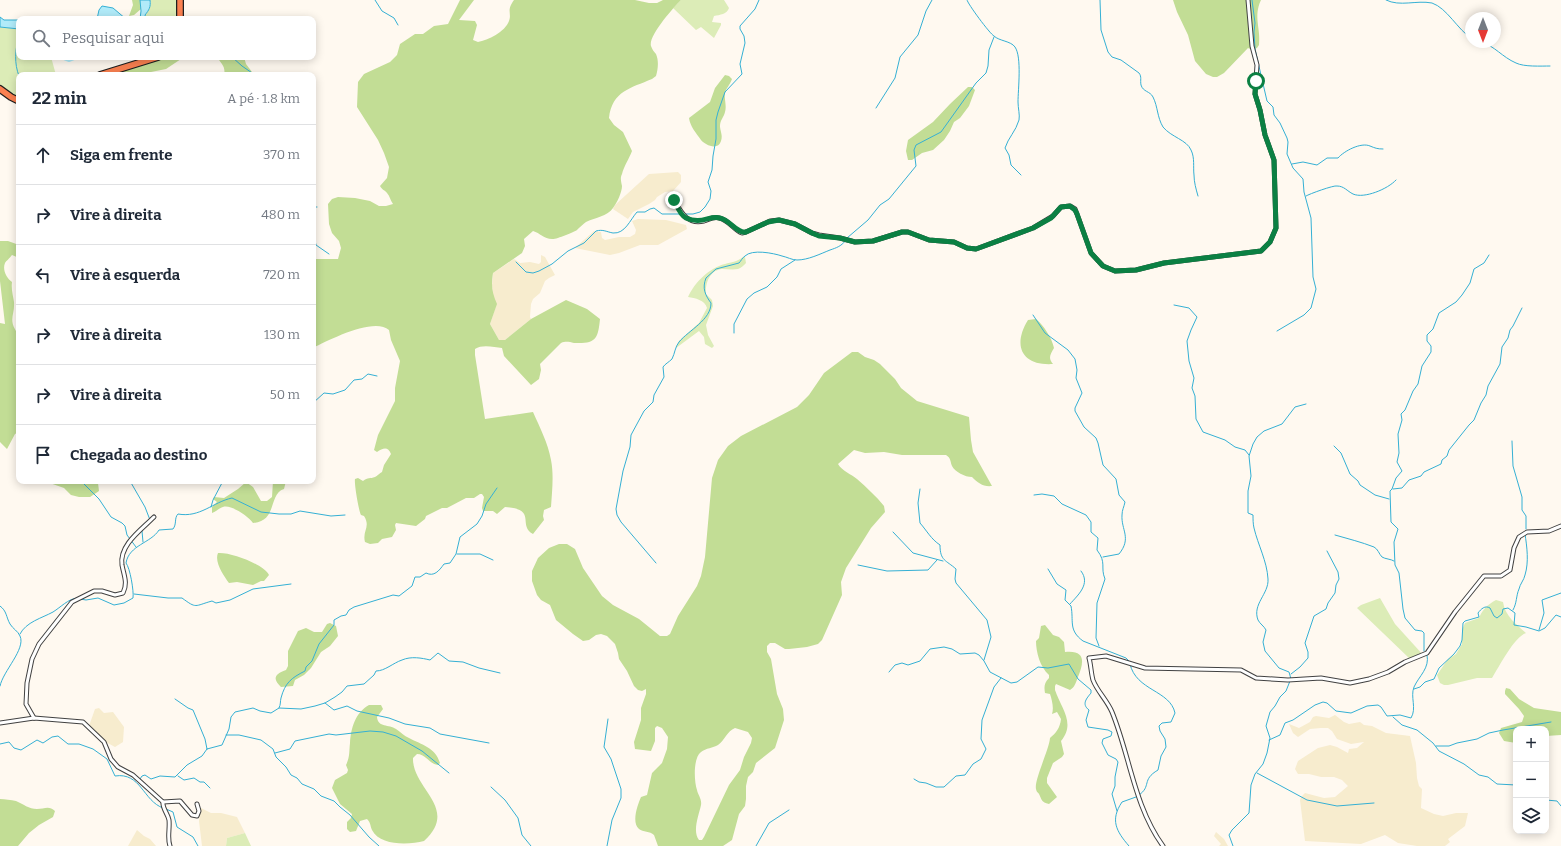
<!DOCTYPE html>
<html lang="pt">
<meta charset="utf-8">
<style>
:root{--surface:#fff;--page:#f2f2f3;--text:#1f2937;--muted:#747a83;--line:#e0e1e3}
body{margin:0;font-family:Bitter,serif;background:var(--page);color:var(--text)}
.controls{position:absolute;right:12px;bottom:12px;display:grid;overflow:hidden;border-radius:8px;box-shadow:0 2px 10px #0003}
.controls button{width:36px;height:36px;display:grid;place-items:center;padding:0;border:0;border-bottom:1px solid var(--line);background:var(--surface);color:var(--text);font:20px sans-serif}
.compass{position:absolute;left:1465px;top:12px;width:36px;height:36px;border-radius:50%;background:var(--surface);box-shadow:0 2px 10px #0003;rotate:180deg}
.stop{position:absolute;width:12px;height:12px;margin:-9px;border:3px solid #0b8043;border-radius:50%;background:#fff}
.stop.end{background:#0b8043;border-color:#fff;box-shadow:0 1px 4px #0008}
.list{margin:0;padding:0;list-style:none}
h2{display:flex;justify-content:space-between;align-items:center;height:52px;margin:0;padding:0 16px;font-size:17px}
h2 small{font-size:13px;font-weight:400;color:var(--muted)}
.list li{display:grid;grid-template-columns:26px 1fr auto;gap:12px;align-items:center;box-sizing:border-box;height:60px;padding:0 16px;border-top:1px solid var(--line)}
.list b{display:block;font-size:15px;white-space:nowrap}
.list em{font-size:13px;font-style:normal;color:var(--muted)}
.icon{flex:none;width:22px;height:22px;fill:none;stroke:currentColor;stroke-width:2;stroke-linecap:round;stroke-linejoin:round}
.map{position:relative;flex:none;width:1561px;height:846px;overflow:hidden}
.search{position:absolute;background:var(--surface);box-shadow:0 2px 10px #0003;left:16px;top:16px;width:300px;height:44px;display:flex;align-items:center;gap:10px;box-sizing:border-box;padding:0 14px;border-radius:8px;color:var(--muted);font-size:15px}
.panel{position:absolute;background:var(--surface);box-shadow:0 2px 10px #0003;left:16px;top:72px;width:300px;height:412px;border-radius:8px}
.map>svg:first-child{display:block}
.farmland{fill:#f7ecce}
.green{fill:#dcecb7}
.forest{fill:#c2dd95;fill-rule:evenodd}
.water{fill:#b1ebf9;stroke:#35b0d4}
.lines{fill:none;stroke-linecap:round;stroke-linejoin:round}
.stream{stroke:#35b0d4;stroke-width:1}
.river{stroke:#b1ebf9;stroke-width:6}
.street-casing{stroke:#414141;stroke-width:5}
.highway-casing{stroke:#1f1f1f;stroke-width:8}
.street{stroke:#fff;stroke-width:3}
.highway{stroke:#fb8151;stroke-width:5.5}
.route{stroke:#0b8043;stroke-width:5}
</style>
<div class="map">
<svg width="1561" height="846" viewBox="0 0 1561 846">
<rect width="100%" height="100%" fill="#fff9f0"/>
<g class="farmland">
<path d="M678 172 681 175V182L673 191 665 192 657 197 655 200 649 204 633 212 628 219 613 209 615 205 649 174Z"/>
<path d="M638 219 666 220 686 225 687 229 658 245H640L619 253 610 255 575 248 594 231 601 232 602 238 605 240 619 237H630L635 234 636 230 632 221Z"/>
<path d="M541 255 545 257 555 275 549 278 545 281 540 293 533 299 531 304 530 317 531 319 505 340H499L490 324 496 306 493 298 492 285 493 273 514 259 520 263 530 262 539 264 541 262Z"/>
<path d="M99 708 104 713 113 712 124 727 123 742 115 747 102 740 89 726 95 709Z"/>
<path d="M1335 715 1344 722 1349 724 1360 722 1364 725 1372 726 1386 733 1410 736 1416 763 1417 778 1419 786 1422 789 1421 808 1434 814 1443 816 1456 813H1468L1465 826 1448 839 1450 842 1445 846H1417L1398 843 1385 835 1361 844 1305 841 1300 800 1301 797 1305 793 1324 798 1335 797 1348 786 1342 780 1334 777H1321L1309 774H1298L1295 769 1298 761 1318 748 1330 745 1337 747 1348 753 1349 749 1357 748 1364 742 1351 744 1337 739 1332 731 1328 728H1321L1310 729 1298 737 1293 733 1289 724 1299 728 1310 722 1313 717 1316 716 1329 718Z"/>
<path d="M201 808 211 813H221L237 817 245 833 227 838 226 846H202L199 821Z"/>
<path d="M137 830 144 836 150 839 156 846H128Z"/>
<path d="M1216 832 1224 839 1228 846H1219L1221 844 1214 836Z"/>
</g>
<g class="green">
<path d="M150 0H176V19H146L145 15C149 10 151 6 150 0Z"/>
<path d="M681 0H724L729 8C727 14 720 15 714 16L712 22 721 23V25L714 38 701 27 696 30 673 8Z"/>
<path d="M0 27 19 29V57H51L56 75H19V100L0 86Z"/>
<path d="M743 257H745L746 263C744 265 741 268 738 269 733 270 727 269 722 269 710 270 705 283 706 294L712 300 713 306 706 325 708 335 714 346 712 348 705 344 704 337 699 331 676 348 679 341 699 323 707 308C705 300 695 298 688 297 695 282 709 268 725 264 732 262 736 262 743 257Z"/>
<path d="M1380 598 1395 624 1424 656 1409 658 1357 608 1361 605Z"/>
<path d="M1496 600 1503 602C1505 616 1516 624 1526 633 1514 637 1499 667 1492 678H1477L1448 685H1444L1440 683 1437 675 1448 659 1456 654 1462 644V630L1465 623 1479 618C1483 609 1487 605 1496 600Z"/>
<path d="M245 833 251 846H226L227 838Z"/>
</g>
<g class="forest">
<path d="M132 0H140L141 9 134 15 129 16 133 5Z"/>
<path d="M460 0H474L459 20 475 21 477 25 473 40 478 42C488 40 505 32 509 21 512 13 506 11 514 0H635L649 3H657L663 0H681C674 7 648 36 651 46 652 49 654 52 656 54 659 61 658 69 656 76L652 79C631 88 612 91 609 118L614 125 623 132 632 151C629 159 624 166 622 174 620 178 621 181 622 186 622 192 617 203 613 208 608 216 594 218 586 222 583 224 580 227 577 230 574 232 555 240 552 239 544 239 540 233 533 231L524 239 525 246 522 253 493 273C491 286 492 293 497 304L490 324 499 340H505L531 319 566 300 587 309 600 319C598 339 596 344 574 343 569 342 566 341 561 343L540 364 541 370 539 379 531 385 504 356 502 348C494 347 482 344 475 349V355L485 419 533 412C540 428 548 443 551 460 554 475 552 492 551 507L544 510 543 516 544 520 533 534C517 525 538 509 505 507L497 514 493 511H483L482 508 484 497 482 494H480L474 498H466L447 508H442L426 516 425 519 416 526 396 523 395 525 396 530 392 537 382 539 378 543 370 544 365 542C362 531 371 527 364 516L361 515C359 512 354 484 355 479L358 478 363 481C368 477 370 479 375 477 377 476 380 473 382 472L384 465 391 454C388 446 383 448 377 452L374 450 378 435 395 401V388L400 361 391 340 389 330C374 317 329 340 313 348V259H338L341 248 339 241 332 233 329 224 328 204 332 199 338 197 355 198 370 201 379 206H386L393 204C390 200 390 196 387 193 385 190 382 190 380 186L387 178 389 167 384 153 378 140 357 107 358 82 364 74 390 62 397 55 400 44 415 34H423L434 26 448 24Z"/>
<path d="M1173 0H1261C1253 17 1261 28 1259 45L1257 48 1252 50 1248 48 1224 73 1217 77H1213L1206 74 1195 61 1188 35 1177 12Z"/>
<path d="M164 57H184L166 69 151 72 144 75H108L152 62Z"/>
<path d="M217 57H244L246 64 252 72 262 75H224C226 66 221 64 217 57Z"/>
<path d="M725 75 729 76 732 79C730 85 726 88 725 93 724 99 727 106 725 112 724 117 720 120 720 126 720 131 723 135 721 141 718 151 705 145 701 140 696 133 690 126 689 118L710 102 715 88Z"/>
<path d="M968 87H972L975 90 969 106 960 118 954 122 950 131 944 140 933 150 922 153 912 160H908L906 151 908 140 933 122 950 104Z"/>
<path d="M0 241H8L19 245V258L12 255C10 258 6 261 5 263 2 270 7 279 12 282 11 289 13 295 14 302 15 316 7 320 19 335V436L17 433 15 434 7 449 0 442V323L5 324 0 281Z"/>
<path d="M1036 319C1044 326 1052 338 1054 348 1050 355 1048 358 1053 364 1022 366 1012 346 1028 320Z"/>
<path d="M852 352H858L865 357 874 360 880 364 895 379 901 388 917 401 969 417 971 440 973 452 992 486C983 487 978 483 972 477 965 477 955 472 952 466 950 461 951 458 946 455H902L884 452 865 453 854 450 838 464C842 471 851 474 857 479 867 488 876 496 884 506L885 512 871 528 846 568 841 582 842 595 822 640 818 644 807 647 789 649H785L775 643H770L767 646V652L771 659 777 694 783 709 784 720 775 748 756 763 753 772 748 777 746 786V799L745 806 739 814 732 840 723 846H658L654 835C650 831 643 832 639 829 631 822 638 804 641 797L647 795 652 773 662 763 667 749 668 737 662 728 657 726 655 728V741L651 751 635 749 634 742 641 720V708L646 694V689L642 691 638 690 634 686 627 671 619 659 618 653 615 644 607 636 601 634 596 635 589 640 583 641 573 634 556 620 550 605 541 600 537 595 532 581V571L538 558 549 548 559 544H567L575 549 583 568 602 596 613 605 639 619 660 636H667L670 634 678 616 697 586 701 576 705 557 712 478 718 460 728 446 741 436 797 407 809 395 824 373ZM735 728 748 732 752 738 751 743 744 757 740 770 729 785 704 837 702 840H699C692 831 699 815 701 805 702 799 698 795 697 790 694 781 693 758 701 752 706 748 713 748 718 745 725 740 727 731 735 728Z"/>
<path d="M44 481H96L98 483 99 491 90 497H79L71 495 64 488Z"/>
<path d="M273 481H286L284 489C268 494 278 521 253 523 249 517 231 504 223 507 219 508 216 512 212 513V507L217 502 213 499 214 497 224 498 238 489 246 482 253 487 261 501H267L272 497Z"/>
<path d="M218 553C231 552 263 564 269 575L264 581H261L253 585 237 582 229 583C224 576 214 562 218 553Z"/>
<path d="M330 623 336 626 338 636 330 646 321 652 311 668 304 675 295 680 293 686 281 687C272 678 275 674 286 670L288 666V651L298 631 306 628 314 632H322L327 624Z"/>
<path d="M1045 625 1053 635 1059 637 1064 642 1065 652C1086 650 1084 662 1078 677 1076 682 1075 687 1070 690L1056 684 1055 686V690C1061 708 1076 723 1061 741L1064 754 1062 757 1053 763 1047 778V783L1057 797 1049 804C1041 802 1042 800 1039 794 1037 791 1037 793 1036 789 1034 780 1049 750 1050 738 1056 733 1060 728 1061 719L1057 712 1052 714C1054 708 1052 700 1050 694L1045 693C1044 687 1044 683 1049 678V675C1040 667 1036 652 1036 641L1039 638 1041 626Z"/>
<path d="M1506 688 1510 689 1519 699 1534 708 1561 712V735L1546 736V729H1516V743L1504 741 1499 733 1501 728 1522 722 1524 716 1519 709 1505 694V691Z"/>
<path d="M369 705H381L383 709 377 717C378 728 389 724 396 729 401 732 404 736 409 738 422 745 435 747 440 763L438 765C429 764 426 754 417 754L413 758C412 789 460 808 424 841 409 845 380 846 372 830 370 826 371 823 367 819L360 821 356 831 350 832 347 829V822L351 818 352 814 340 804 332 788 335 780 347 773 348 770 346 765C350 757 349 752 350 743 351 728 355 713 369 705Z"/>
<path d="M0 799C5 799 11 800 16 801 23 804 29 809 37 809 44 809 49 805 55 811L53 817 39 825 29 833 18 846H0Z"/>
</g>
<g class="water">
<path d="M140 0H150C151 7 149 10 145 15L146 19H140L141 11Z"/>
<path d="M102 6 113 8 126 19H116L113 17 107 19H97L99 10Z"/>
<path d="M0 17 4 20H19V29L0 27Z"/>
</g>
<g class="lines">
<g class="stream">
<path d="M375 0 382 11 394 18 398 25"/>
<path d="M967 0C967 3 990 34 994 36 999 41 1011 41 1015 47 1022 57 1018 90 1018 102 1018 108 1020 115 1019 120 1016 131 1008 138 1005 148L1009 155 1011 165 1021 175"/>
<path d="M1100 0 1101 30 1108 52 1112 57 1121 60 1139 73C1142 77 1140 80 1141 85 1143 92 1150 91 1153 97 1158 107 1157 117 1163 127 1171 137 1187 140 1191 150 1195 158 1193 167 1194 175 1194 182 1196 189 1198 196"/>
<path d="M1252 0 1255 23 1254 32 1255 49 1267 101 1273 107 1274 115 1280 123 1287 138 1288 142 1287 154 1293 168 1303 179 1304 192 1311 218 1313 277 1316 289 1311 308 1304 315 1277 331"/>
<path d="M1386 0C1400 7 1416 0 1432 3 1447 8 1458 30 1471 38"/>
<path d="M19 36C15 50 14 63 19 76"/>
<path d="M1481 42C1495 46 1502 57 1516 63 1524 67 1541 66 1550 66"/>
<path d="M232 57 242 66 255 75"/>
<path d="M876 108 895 78 900 57 918 35 926 11 932 0"/>
<path d="M1292 164 1303 162 1317 165 1327 158H1338C1344 151 1361 142 1370 146 1375 148 1377 149 1383 149"/>
<path d="M1306 196C1309 194 1334 185 1337 186 1344 186 1347 191 1353 194 1364 199 1388 189 1396 180"/>
<path d="M313 207H317"/>
<path d="M686 214H693L700 212 705 207 710 199 711 191 708 182 712 170 713 156 716 139V120L718 112 725 92 742 74 740 64 745 43 744 36 740 29V26L755 9 759 0"/>
<path d="M313 231 316 245 329 254"/>
<path d="M847 238 868 220 880 205 889 199 916 166 914 150 916 145 941 132 976 83 986 73 988 66 989 50 994 37"/>
<path d="M516 262 526 272 533 273 539 271 552 264 568 251 584 243 596 231C603 229 607 232 613 233 625 234 630 220 637 212H645L650 209 654 208 662 214H680"/>
<path d="M1174 305 1189 308 1197 317 1191 330 1187 341 1189 361 1194 378 1192 388 1195 396 1196 419 1203 432 1225 440 1235 447 1245 450 1249 455"/>
<path d="M1033 315 1045 333 1068 350 1075 359 1077 370 1076 378 1082 393 1075 408V411L1084 427 1096 438 1098 443 1103 465 1116 479 1119 495 1125 502C1124 507 1122 510 1122 515 1121 530 1132 538 1119 554L1103 557"/>
<path d="M734 333V324L747 299 754 293 767 287 777 277 781 269 795 260"/>
<path d="M313 403 324 393 333 394 345 390 354 380 362 379 368 374 377 376"/>
<path d="M1512 441 1513 466 1522 497V510L1526 516V529"/>
<path d="M1334 446 1341 453 1350 474 1358 481 1360 485 1375 495 1389 499"/>
<path d="M81 481 99 499 111 517 122 523 125 526 127 535 136 547"/>
<path d="M130 481 145 507 150 520"/>
<path d="M920 489 918 503 920 523C927 531 931 539 940 545 940 561 946 560 956 569L955 579 956 583 987 620 991 637 984 660"/>
<path d="M1393 489 1402 488 1409 480 1421 476 1424 472 1441 464 1442 460 1447 456 1449 450 1469 425 1474 420 1481 403 1486 395 1488 386 1500 364 1502 347 1508 338 1510 330 1513 326 1522 308"/>
<path d="M1034 495 1042 494 1054 496 1062 504 1086 515 1091 522V532L1098 538 1097 550C1107 563 1100 567 1105 579L1097 603 1096 638 1099 646"/>
<path d="M211 507 213 500 223 481"/>
<path d="M893 532 913 553 943 561"/>
<path d="M1335 535C1349 539 1361 542 1374 547 1378 549 1379 554 1382 557 1385 559 1391 559 1394 561"/>
<path d="M143 542 142 531 146 526"/>
<path d="M457 554H480L493 560"/>
<path d="M656 563 621 522 617 515 616 509 623 471 630 447 631 435 644 411 653 402 654 395 664 377 663 367C665 364 669 362 672 359 675 353 675 347 679 342 689 330 711 320 711 303 705 295 702 288 706 278L716 269 739 263C741 261 742 258 745 256 752 249 773 253 782 256 787 257 792 260 797 260 808 260 820 254 830 250 836 248 842 246 846 240"/>
<path d="M858 565 887 571 928 570 937 560"/>
<path d="M1048 569 1057 584 1066 590 1065 600 1071 606C1074 621 1068 630 1083 641L1126 658 1129 661"/>
<path d="M134 594 168 598H182C197 609 194 606 212 601L216 603 230 600 253 589 291 584"/>
<path d="M80 599 86 600 98 598 114 605 124 603 133 598C134 591 130 568 126 563 129 545 151 543 159 530L173 529C177 524 174 518 178 514 200 518 213 502 232 498L261 512 279 514H291L300 511 331 516 345 515"/>
<path d="M1070 604C1078 595 1091 584 1081 571"/>
<path d="M0 606C7 611 6 617 10 624 13 629 18 631 20 636 26 649 3 671 0 686"/>
<path d="M1513 610C1517 603 1516 596 1519 589 1520 584 1524 580 1525 575 1529 562 1527 547 1525 534"/>
<path d="M1539 630 1544 613 1542 600 1561 593"/>
<path d="M20 634C26 622 42 618 53 612 61 607 68 599 77 598"/>
<path d="M1424 651V633L1422 631 1415 630 1405 618 1403 609 1399 573 1395 565 1394 542 1398 529 1391 522 1390 491 1392 489 1396 478 1402 471 1397 462 1399 453 1398 434 1402 420 1401 414 1405 410 1413 391 1418 384 1422 366 1431 352V346L1427 341V335L1433 329 1439 313 1456 302 1462 295 1470 283 1474 269 1484 263 1489 255"/>
<path d="M1130 664C1136 691 1170 690 1175 713L1171 722 1162 723 1159 726 1160 731 1165 739 1166 747 1161 756 1158 770C1141 780 1152 786 1139 795"/>
<path d="M889 672 895 665 902 663 908 665 920 661 930 649 944 647 952 649 960 654 975 653 979 655 984 661 990 672 1011 683 1017 682 1038 667 1048 668 1069 664 1078 679 1091 690V693C1087 698 1081 704 1089 710L1086 720 1088 727 1108 730 1112 732 1111 736 1103 739 1102 743 1108 755 1116 759 1118 762 1115 777V786L1112 794 1117 811"/>
<path d="M1291 674 1300 667 1308 658V652L1305 643 1314 616 1326 609 1328 603 1335 593 1336 585 1339 579 1338 572 1327 551"/>
<path d="M1291 679 1289 672 1279 668 1265 651 1263 642 1266 630C1264 626 1260 624 1258 620 1252 604 1269 594 1268 579 1267 561 1258 545 1254 528 1253 524 1253 519 1253 515L1248 513V491L1251 476 1249 456 1253 444 1257 437 1264 431 1282 424 1295 407 1306 404"/>
<path d="M1414 689 1420 687 1425 682 1434 679 1439 668 1454 654 1460 646 1462 640 1463 623 1465 621 1479 617 1478 613C1481 609 1485 605 1490 608L1494 616 1497 618 1502 614 1503 609 1508 608 1515 613 1514 625 1526 627 1539 631 1545 628 1556 615 1561 617"/>
<path d="M175 699 188 708 193 710 205 739 207 749"/>
<path d="M325 703 334 710 347 706 357 711 389 718 405 724 430 728 440 734 489 743"/>
<path d="M279 708C281 704 280 702 281 698 285 683 291 678 305 671L306 667 312 661 319 644 334 625V620L341 616 346 615 349 610 354 607 393 595 399 596 412 586 415 577H420L426 573C434 577 439 571 444 564L450 563 456 554 460 537 477 524 482 516 486 504 497 488"/>
<path d="M1393 717 1402 725 1417 730 1433 743 1439 751 1464 764 1479 775 1488 777 1497 784 1516 785"/>
<path d="M226 735H239L261 740 273 749 276 757 286 767 291 775 297 778 302 784 314 789 321 796 334 801 340 807 350 815 369 837 379 846"/>
<path d="M1269 740 1280 735 1285 723 1293 720 1315 705 1323 702 1327 703 1336 711 1351 713 1367 706 1378 705 1381 707 1387 716 1400 715 1411 718C1417 708 1410 697 1414 687 1419 676 1430 668 1427 655"/>
<path d="M0 744 9 742 14 748 21 750 37 740 43 743 52 737 58 736 68 744H79L93 749 107 759 115 776C141 772 143 801 163 808"/>
<path d="M1436 746H1449L1457 743 1477 739 1489 733 1503 730 1551 722"/>
<path d="M207 749 222 745 229 729 231 717 235 712 253 708 260 711 271 713 279 708 301 709 315 706 325 703 335 697 342 692 347 686 364 684 374 675 376 671C385 671 393 663 402 660 411 656 422 658 430 660L438 653 449 661 463 662 479 668 500 673"/>
<path d="M275 753 290 749 295 741 329 734 336 735 370 731 383 732 396 736 422 751 449 773"/>
<path d="M1257 773 1307 800 1337 806 1374 803"/>
<path d="M178 776 184 780 194 778 200 782H204L210 788"/>
<path d="M140 779 142 776 145 775 151 779 160 776 175 777 187 765 202 756 207 749"/>
<path d="M914 779 919 782 926 783 936 787H944L956 776 965 775 973 764 981 759 986 749 981 739 982 720 994 687 1001 678"/>
<path d="M491 787 505 800 518 818 522 835 531 846"/>
<path d="M1546 800 1557 801 1561 806"/>
<path d="M166 809 173 812 177 827 193 837 198 846"/>
<path d="M607 846 612 820 621 798V789L611 759 604 747 608 719"/>
<path d="M756 846 769 823 789 810"/>
<path d="M1129 846C1116 831 1110 820 1122 802L1136 797"/>
<path d="M1233 846 1229 835 1232 830 1249 813 1251 785 1255 774 1263 764 1267 753 1270 738 1266 726 1270 712 1275 706 1280 697 1286 691 1290 681"/>
</g>
<path class="river" d="M64 57 69 59 74 57"/>
<g class="street-casing">
<g id="street">
<path d="M674 200C681 212 687 225 704 221 710 219 714 216 719 218 729 220 734 230 742 233L746 232 770 221 779 220 795 224 812 233 819 235 840 238 855 242 873 241 902 232H908L929 240 954 242 967 248 976 249 1033 228 1053 216 1061 207 1070 206 1075 209 1077 214 1091 253 1103 266 1115 271 1136 270 1164 263 1261 251 1270 242 1276 228 1274 160 1265 135 1260 110 1255 94 1257 65 1252 46 1248 0"/>
<path d="M34 718 26 704 27 683 32 659 39 644 72 602 94 591H102L115 595 123 593C128 583 124 576 122 565 119 545 141 530 154 517"/>
<path d="M0 723 34 718 83 722 104 742 111 759 118 767 133 775 163 802 180 801 192 815 197 816 199 811 197 804"/>
<path d="M163 802C162 808 168 814 169 820 170 829 167 838 170 846"/>
<path d="M1163 846C1134 806 1130 756 1112 712 1107 700 1097 691 1093 680 1091 673 1091 665 1089 658L1106 656 1145 668 1241 670 1256 678 1288 680 1321 678 1350 683 1369 679 1388 672 1405 662 1427 653 1455 612 1484 576H1501L1510 570 1514 548 1519 537 1527 532 1549 531 1561 526"/>
</g>
</g>
<g class="highway-casing">
<g id="highway">
<path d="M180 0V19"/>
<path d="M100 75 158 57"/>
<path d="M0 89 11 97 19 101"/>
</g>
</g>
<use href="#street" class="street"/>
<use href="#highway" class="highway"/>
</g>
<g class="lines">
<path class="route" d="M674 200C677 206 680 215 686 218 702 225 709 215 720 218 730 220 737 234 746 232L768 222 779 220 795 224 812 233 819 236 840 238 855 242 873 241 902 232H908L929 240 954 242 967 248 976 249 1033 228 1051 218 1061 207 1070 206 1075 210 1077 214 1091 253 1103 266 1115 271 1136 270 1164 263 1261 251 1270 242 1276 228 1274 160 1265 135 1260 110 1255 94 1256 81"/>
</g>
</svg>
<div class="controls">
<button>+</button>
<button>−</button>
<button><svg class="icon" aria-label="layers" viewBox="0 0 24 24"><path d="M12 4l9 5-9 5-9-5zM3 14l9 5 9-5"/></svg></button>
</div>
<svg class="compass" viewBox="-18 -18 36 36"><path d="M0-13l5 13h-10z" fill="#e53935"/><path d="M0 13l5-13h-10z" fill="#747a83"/></svg>
<div class="stop" style="left:1256px;top:81px"></div>
<div class="stop end" style="left:674px;top:200px"></div>
<div class="search"><svg class="icon" aria-label="search" viewBox="0 0 24 24"><circle cx="10" cy="10" r="6"/><path d="M15 15l6 6"/></svg>Pesquisar aqui</div>
<section class="panel">
<h2>22 min<small>A pé · 1.8 km</small></h2>
<ul class="list">
<li><svg class="icon" aria-label="ahead" viewBox="0 0 24 24"><path d="M12 20V5M6 11l6-6 6 6"/></svg><div><b>Siga em frente</b></div><em>370 m</em></li>
<li><svg class="icon" aria-label="right" viewBox="0 0 24 24"><path d="M7 20v-9h11M14 6l5 5-5 5"/></svg><div><b>Vire à direita</b></div><em>480 m</em></li>
<li><svg class="icon" aria-label="left" viewBox="0 0 24 24"><path d="M17 20v-9H6M10 6l-5 5 5 5"/></svg><div><b>Vire à esquerda</b></div><em>720 m</em></li>
<li><svg class="icon" aria-label="right" viewBox="0 0 24 24"><path d="M7 20v-9h11M14 6l5 5-5 5"/></svg><div><b>Vire à direita</b></div><em>130 m</em></li>
<li><svg class="icon" aria-label="right" viewBox="0 0 24 24"><path d="M7 20v-9h11M14 6l5 5-5 5"/></svg><div><b>Vire à direita</b></div><em>50 m</em></li>
<li><svg class="icon" aria-label="arrive" viewBox="0 0 24 24"><path d="M6 21V4h12l-3 4 3 4H6"/></svg><div><b>Chegada ao destino</b></div></li>
</ul>
</section>
</div>
